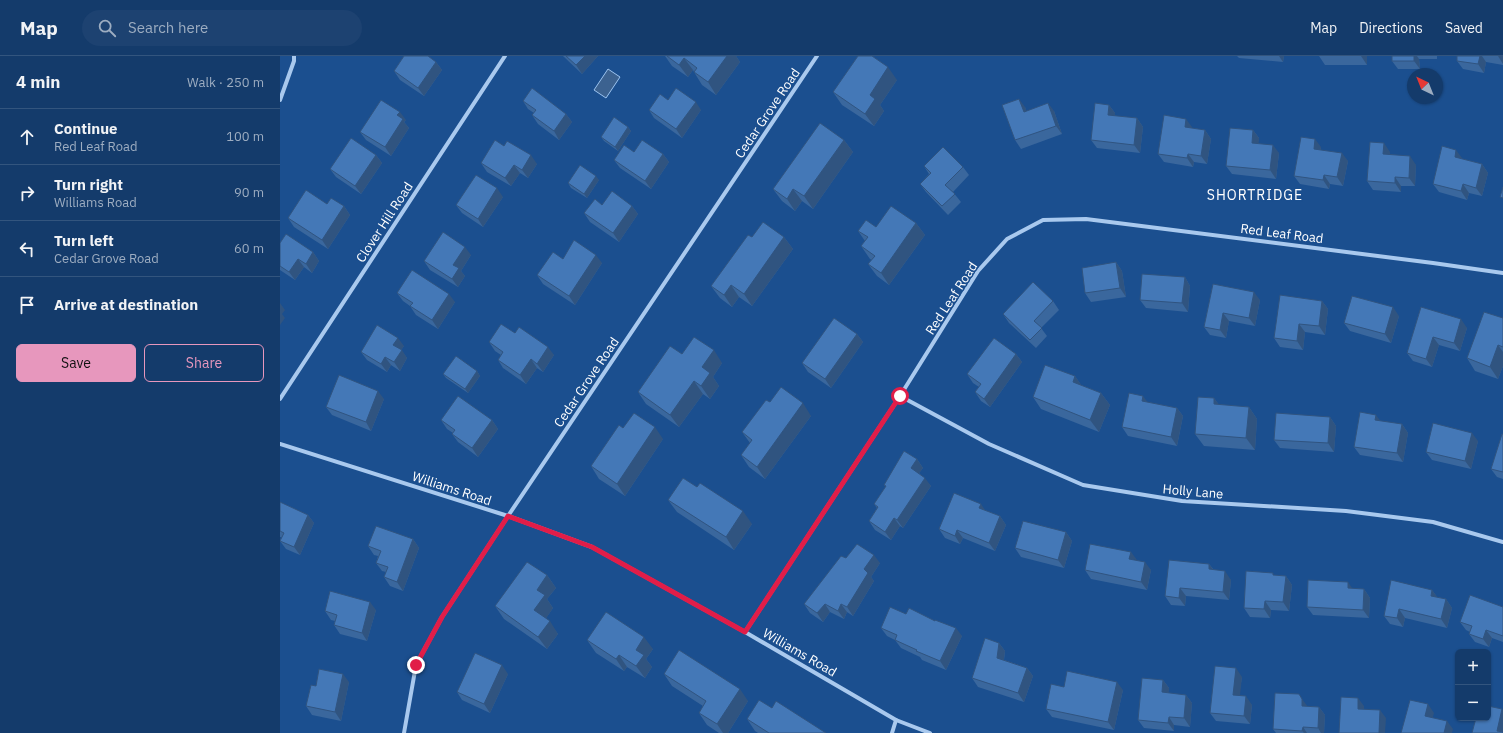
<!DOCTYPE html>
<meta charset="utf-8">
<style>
:root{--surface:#143b6b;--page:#1d4271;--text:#f1f3f6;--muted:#9dadc1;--line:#33557e;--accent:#e797bd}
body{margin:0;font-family:"IBM Plex Sans",sans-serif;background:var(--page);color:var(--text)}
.controls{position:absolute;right:12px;bottom:12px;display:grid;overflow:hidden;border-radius:6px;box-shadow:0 1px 3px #0004}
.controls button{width:36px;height:36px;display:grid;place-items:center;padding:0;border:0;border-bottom:1px solid var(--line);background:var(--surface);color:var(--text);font:20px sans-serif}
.compass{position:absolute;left:1127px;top:12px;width:36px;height:36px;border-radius:50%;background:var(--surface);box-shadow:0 1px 3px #0004;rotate:317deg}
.stop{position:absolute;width:12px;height:12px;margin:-9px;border:3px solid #e11d48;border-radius:50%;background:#fff}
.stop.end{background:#e11d48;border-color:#fff;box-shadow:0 1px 4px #0008}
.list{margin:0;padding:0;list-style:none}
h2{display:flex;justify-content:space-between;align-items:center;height:52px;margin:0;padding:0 16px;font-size:17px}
h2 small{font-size:13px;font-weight:400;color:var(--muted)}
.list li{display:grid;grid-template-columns:26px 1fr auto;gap:12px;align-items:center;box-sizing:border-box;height:56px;padding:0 16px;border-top:1px solid var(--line)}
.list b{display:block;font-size:15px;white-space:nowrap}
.list p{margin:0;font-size:13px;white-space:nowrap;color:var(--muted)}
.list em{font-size:13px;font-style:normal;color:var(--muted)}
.actions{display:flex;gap:8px;padding:12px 16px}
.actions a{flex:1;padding:9px 0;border:1px solid var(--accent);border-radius:6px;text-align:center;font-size:14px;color:var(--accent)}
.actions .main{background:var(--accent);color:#111}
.icon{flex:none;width:22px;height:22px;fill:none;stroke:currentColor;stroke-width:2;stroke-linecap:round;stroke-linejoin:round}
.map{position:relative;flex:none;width:1223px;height:677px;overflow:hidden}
header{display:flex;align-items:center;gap:24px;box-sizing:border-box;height:56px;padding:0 20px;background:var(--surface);border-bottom:1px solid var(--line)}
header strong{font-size:19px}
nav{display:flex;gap:22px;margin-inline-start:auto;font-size:14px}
.search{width:280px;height:36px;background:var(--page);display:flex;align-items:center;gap:10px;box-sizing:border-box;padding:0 14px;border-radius:22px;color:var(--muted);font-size:15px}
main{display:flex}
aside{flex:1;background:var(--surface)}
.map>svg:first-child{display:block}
.water{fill:#3c6290;stroke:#9cc4f0}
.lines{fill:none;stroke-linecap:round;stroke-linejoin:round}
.street{stroke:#a9c9ee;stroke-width:4}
.wall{fill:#3a679d}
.shaded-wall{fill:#305480}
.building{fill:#4478b7;stroke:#305480}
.route{stroke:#e11d48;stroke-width:5}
.labels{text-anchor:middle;stroke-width:3;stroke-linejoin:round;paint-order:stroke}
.street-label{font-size:13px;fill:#fff;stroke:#1b4f8f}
.neighbourhood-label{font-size:14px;letter-spacing:1px;fill:#fff;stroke:#1b4f8f}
</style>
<header>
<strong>Map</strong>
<div class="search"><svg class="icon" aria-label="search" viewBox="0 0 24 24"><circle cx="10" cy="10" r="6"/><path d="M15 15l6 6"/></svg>Search here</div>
<nav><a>Map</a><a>Directions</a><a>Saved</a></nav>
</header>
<main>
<aside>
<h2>4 min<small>Walk · 250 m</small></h2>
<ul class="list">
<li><svg class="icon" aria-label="ahead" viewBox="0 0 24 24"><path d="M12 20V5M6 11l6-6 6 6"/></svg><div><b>Continue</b><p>Red Leaf Road</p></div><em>100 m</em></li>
<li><svg class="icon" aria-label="right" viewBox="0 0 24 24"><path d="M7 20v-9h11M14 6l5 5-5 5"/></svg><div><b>Turn right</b><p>Williams Road</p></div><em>90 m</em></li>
<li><svg class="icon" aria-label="left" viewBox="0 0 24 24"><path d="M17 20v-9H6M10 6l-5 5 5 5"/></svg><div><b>Turn left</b><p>Cedar Grove Road</p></div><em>60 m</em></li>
<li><svg class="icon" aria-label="arrive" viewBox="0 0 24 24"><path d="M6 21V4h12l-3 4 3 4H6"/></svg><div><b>Arrive at destination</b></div></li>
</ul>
<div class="actions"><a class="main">Save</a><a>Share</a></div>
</aside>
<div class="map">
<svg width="1223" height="677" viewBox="0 0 1223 677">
<rect width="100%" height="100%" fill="#1b4f8f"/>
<path class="water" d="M328 13 340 21 326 42 314 34Z"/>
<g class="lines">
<g class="street">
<path d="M0 44 14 5V0"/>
<path d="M620 340 709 388 803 429 902 445 1066 455 1153 466 1223 486"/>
<path d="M0 343 225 0"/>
<path d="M0 388 228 460 312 491 465 576 616 664 650 677"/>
<path d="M465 576 620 340 698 215 727 183 763 164 806 163 1153 207 1223 217"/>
<path d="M124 677 136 609 162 561 228 460 537 0"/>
<path d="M612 677 616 664"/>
</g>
</g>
<g class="wall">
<path d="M283 0H318L302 18Z"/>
<path d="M385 0H456L460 6 436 39 422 29 414 16 413 14 408 21 392 10Z"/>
<path d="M957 0H1004L1003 6 959 2Z"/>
<path d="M1039 0H1087V9H1045Z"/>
<path d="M1112 0H1157V3H1139L1140 13H1118L1112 5Z"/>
<path d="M1177 0H1223V9L1206 6 1204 17 1183 13 1177 5Z"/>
<path d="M156 6 162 14 144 40 120 24 114 15Z"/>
<path d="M617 24 600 49 604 55 594 70 562 49 553 36Z"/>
<path d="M388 44 421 54 402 82 374 62 369 54Z"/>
<path d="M243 45 286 58 292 66 279 84 258 68 252 59 254 57 248 53Z"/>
<path d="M829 49 835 57 834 60 857 62 863 71 860 97 817 92 811 84Z"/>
<path d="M745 51 746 55H774L782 78 741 93 735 84Z"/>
<path d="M126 64 124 66 129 72 111 100 86 84 80 76Z"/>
<path d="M348 71 351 75 338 95 324 85 321 81Z"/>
<path d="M912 71V72L925 74 931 83 927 108 914 106 913 111 884 106 878 98Z"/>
<path d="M973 74 979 82 978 87 999 97 996 123 952 118 946 110Z"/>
<path d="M564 84 573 96 533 153 522 145 515 155 502 145 493 133Z"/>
<path d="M224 90 257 108 248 122 240 117 231 130 207 116 201 107Z"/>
<path d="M1041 91V94L1068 105 1063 130 1050 128 1049 133 1020 128 1014 120Z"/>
<path d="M354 96 383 98 389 106 371 133 340 112 334 104Z"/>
<path d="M1110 96V99L1136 109 1135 130H1121V136L1093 134 1087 125Z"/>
<path d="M96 99 102 107 81 138 56 121 50 113Z"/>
<path d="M1182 102V103L1202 108 1208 117 1202 140 1189 137 1187 144 1159 136 1153 128Z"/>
<path d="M644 110 683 111 689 119 673 136 681 146 668 159 646 136 640 128 649 118Z"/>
<path d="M319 124 307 142 291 132 288 127Z"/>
<path d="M223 141 203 171 182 157 176 149Z"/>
<path d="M322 149 352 150 358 158 339 186 310 166 304 157Z"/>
<path d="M64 150 70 159 48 193 14 171 8 162Z"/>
<path d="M636 167 645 179 609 229 597 220 588 208 592 204 590 203 581 190 585 185 578 175 596 171Z"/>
<path d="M472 181H504L513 193 472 250 459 241 452 251 440 242 431 230Z"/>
<path d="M0 187 33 196 39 205 32 217 24 211 15 224 0 214Z"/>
<path d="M191 199 181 215 185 220 178 231 150 214 144 205Z"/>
<path d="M283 203 322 207 295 249 263 228 257 219Z"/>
<path d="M836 206 842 215 846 241 811 246 805 237Z"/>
<path d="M905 221 910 230 908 256 866 252 860 244Z"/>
<path d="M933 228 980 244 975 270 949 265 946 282 930 279 924 271Z"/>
<path d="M117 237 175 246 158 273 136 259 130 250 123 245Z"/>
<path d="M773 245 779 254 761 272 767 280 756 292 729 267 723 258Z"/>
<path d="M1042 245 1048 253 1045 279 1025 276 1023 294 1000 291 994 282Z"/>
<path d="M1141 251 1187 272 1180 295 1159 289 1152 311 1133 305 1127 297Z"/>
<path d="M1119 260 1111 287 1070 275 1064 267Z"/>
<path d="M1223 262V310L1218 323 1195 315 1187 302Z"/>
<path d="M235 277 274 299 263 316 257 312 246 328 223 312 218 304 221 299 215 295 209 286Z"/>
<path d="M577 278 583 286 551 332 528 316 522 307Z"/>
<path d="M124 290 121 294 127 302 120 315 111 309 107 316 87 304 81 296Z"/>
<path d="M402 298 442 307 433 321 439 330 430 343 423 338 399 371 366 348 358 336Z"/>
<path d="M736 298 742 306 710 351 701 345 695 336 699 331 693 327 687 318Z"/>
<path d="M197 315 200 320 188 337 166 322 163 318Z"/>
<path d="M795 320 801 329 821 337 830 349 819 376 761 353 753 341Z"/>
<path d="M934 342 939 349 969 351 977 363 975 394 924 390 915 378Z"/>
<path d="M104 343 91 375 52 359 46 351Z"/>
<path d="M490 346 531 360 485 423 469 411 461 399 470 387 462 376Z"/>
<path d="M867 346 897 352 903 360 897 390 848 380 842 371Z"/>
<path d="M1050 361 1056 370 1054 396 1000 392 994 384Z"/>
<path d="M161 364H212L218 373 198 401 178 386 172 378 173 377 167 373Z"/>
<path d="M1122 368 1128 377 1123 406 1080 399 1074 391Z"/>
<path d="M1223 378V423L1217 421 1211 413Z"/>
<path d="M383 383 345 440 319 423 311 410Z"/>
<path d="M1198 385 1191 413 1152 404 1146 396Z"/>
<path d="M637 403 643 412 639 417 651 430 623 472 620 470 611 484 595 474 589 465 597 452 594 448 606 431 604 429Z"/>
<path d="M388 444 472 468 454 494 397 456Z"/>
<path d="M0 446 28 459 34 467 20 499 6 493 0 485 2 481H0Z"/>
<path d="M704 454 720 460 726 469 715 495 683 482 680 488 665 482 659 473Z"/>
<path d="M786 476 792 485 784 512 741 501 735 492Z"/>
<path d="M133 483 139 492 123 535 110 530 104 521 106 516 102 515 96 507 98 500 94 499 88 490Z"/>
<path d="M566 502 600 507 591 521 594 525 573 560 567 556 564 563 550 556 543 566 530 557 524 548Z"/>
<path d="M856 504 871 514 867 534 811 523 805 514Z"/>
<path d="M929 508 934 514 951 524 949 544 906 540 905 550 891 549 885 540Z"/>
<path d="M267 519 276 532 267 543 273 552 266 562 278 578 267 593 224 563 215 550Z"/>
<path d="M995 519 1006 520 1012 529 1009 555 991 554 990 562 970 561 964 552Z"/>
<path d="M1073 533H1084L1090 542 1089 562 1033 559 1027 551Z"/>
<path d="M1152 534 1157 541 1166 543 1172 552 1167 572 1125 562 1123 571 1110 568 1104 560Z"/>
<path d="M1223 551V586L1212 582 1209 591 1195 586 1189 578 1190 576 1186 574 1180 566Z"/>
<path d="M96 554 87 585 60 578 54 569 55 565 51 564 45 555Z"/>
<path d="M626 558 682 580 666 614 642 604 640 601 621 592 615 584 607 580 601 572Z"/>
<path d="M307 584 373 593 366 603 372 611 365 622 347 611 344 615 316 597Z"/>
<path d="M719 587 725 595 724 604 747 612 753 620 744 646 698 631 692 622Z"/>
<path d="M228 618 210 657 182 644 177 636Z"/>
<path d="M384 618 468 645 448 677H439L427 669 419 657 423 650 392 630Z"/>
<path d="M962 621 959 640 972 649 970 668 936 665 930 657Z"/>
<path d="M883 624 889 632 888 637 906 639 912 647 910 671 894 669V675L864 672 858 664Z"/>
<path d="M69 626 61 665 32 659 26 650 36 630Z"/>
<path d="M784 631 843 634 834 674 772 661 766 653Z"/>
<path d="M1028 650 1039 651 1045 659 1044 677H996L993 673Z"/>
<path d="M492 652 546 677H478L475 675 467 663Z"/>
</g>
<g class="shaded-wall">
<path d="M305 0H318L302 18 296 9Z"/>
<path d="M447 0H456L460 6 436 39 428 26Z"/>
<path d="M999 0H1004L1003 6Z"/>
<path d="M1081 0H1087V9Z"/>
<path d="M1134 0H1137L1139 3 1140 13 1134 5Z"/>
<path d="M1200 0H1202L1206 6 1204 17 1198 8Z"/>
<path d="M1218 0H1223V8Z"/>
<path d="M404 2 413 14 408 21 399 9Z"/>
<path d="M156 6 162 14 144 40 138 32Z"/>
<path d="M608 11 617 24 600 49 604 55 594 70 585 58 590 39Z"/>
<path d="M739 43 745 51 750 64 744 56Z"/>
<path d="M416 46 421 54 402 82 396 73Z"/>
<path d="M768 47 774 55 782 78 776 70Z"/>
<path d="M829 49 835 57 834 68 828 59Z"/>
<path d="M120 56 126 64 124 66 129 72 111 100 105 91 117 59Z"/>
<path d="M286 58 292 66 279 84 274 75Z"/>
<path d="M857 62 863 71 860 97 854 89Z"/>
<path d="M906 63 912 71 911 79 905 71Z"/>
<path d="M348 71 351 75 338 95 335 91Z"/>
<path d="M925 74 931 83 927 108 921 100Z"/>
<path d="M973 74 979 82 978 95 972 87Z"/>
<path d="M1035 83 1041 91 1040 101 1034 93Z"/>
<path d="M564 84 573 96 533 153 524 140Z"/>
<path d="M1104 87 1110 96 1109 107 1103 98Z"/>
<path d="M993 89 999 97 996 123 990 114Z"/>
<path d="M1176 94 1182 102 1180 110 1175 101Z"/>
<path d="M1062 97 1068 105 1063 130 1057 121Z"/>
<path d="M383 98 389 106 371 133 365 125Z"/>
<path d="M908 98 914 106 913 111 907 102Z"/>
<path d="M96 99 102 107 81 138 75 130Z"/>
<path d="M251 99 257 108 248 122 242 114Z"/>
<path d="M1130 100 1136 109 1135 130 1129 122Z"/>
<path d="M1202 108 1208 117 1202 140 1196 132Z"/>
<path d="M234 109 240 117 231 130 225 122Z"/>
<path d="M1044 119 1050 128 1049 133 1043 124Z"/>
<path d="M316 120 319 124 307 142 304 138Z"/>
<path d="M1115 121 1121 130V136L1115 127Z"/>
<path d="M1183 128 1189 137 1187 144 1181 135Z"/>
<path d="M217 132 223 141 203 171 198 163Z"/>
<path d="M513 133 522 145 515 155 507 143Z"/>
<path d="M64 150 70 159 48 193 42 184Z"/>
<path d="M352 150 358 158 339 186 333 177Z"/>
<path d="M636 167 645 179 609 229 601 217Z"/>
<path d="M504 181 513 193 472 250 464 238Z"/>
<path d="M185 191 191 199 181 215 185 220 178 231 172 223 173 209Z"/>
<path d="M33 196 39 205 32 217 26 208Z"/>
<path d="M316 199 322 207 295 249 289 240Z"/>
<path d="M18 203 24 211 15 224 9 216Z"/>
<path d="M836 206 842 215 846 241 840 232Z"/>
<path d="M905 221 910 230 908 256 902 247Z"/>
<path d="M451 229 459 241 452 251 444 239Z"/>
<path d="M974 236 980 244 975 270 969 262Z"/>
<path d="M169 238 175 246 158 273 152 264Z"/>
<path d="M1042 245 1048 253 1045 279 1039 270Z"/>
<path d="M0 247 5 254 2 258 5 262 0 269Z"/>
<path d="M1113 251 1119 260 1111 287 1105 278Z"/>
<path d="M943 257 949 265 946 282 940 274Z"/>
<path d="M1181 263 1187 272 1180 295 1174 287Z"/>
<path d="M1019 268 1025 276 1023 294 1017 285Z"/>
<path d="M577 278 583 286 551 332 545 323Z"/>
<path d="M1153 281 1159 289 1152 311 1146 303Z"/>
<path d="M118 282 124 290 119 297 113 289Z"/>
<path d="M1218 289 1223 296V310L1218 323 1210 311Z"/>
<path d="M268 291 274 299 263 316 257 308Z"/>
<path d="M122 294 127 302 120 315 114 306Z"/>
<path d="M434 294 442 307 433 321 439 330 430 343 421 330 422 311Z"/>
<path d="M736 298 742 306 710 351 704 343Z"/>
<path d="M105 301 111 309 107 316 101 308Z"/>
<path d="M251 303 257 312 246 328 240 319Z"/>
<path d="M197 315 200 320 188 337 185 333Z"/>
<path d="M795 320 804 333 793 326Z"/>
<path d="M414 325 423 338 399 371 390 359Z"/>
<path d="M98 335 104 343 91 375 86 366Z"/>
<path d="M821 337 830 349 819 376 810 364Z"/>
<path d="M863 340 869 348 862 345Z"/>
<path d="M934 342 943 354 934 348Z"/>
<path d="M523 347 531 360 485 423 477 411Z"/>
<path d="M969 351 977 363 975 394 966 382Z"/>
<path d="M897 352 903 360 897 390 891 381Z"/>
<path d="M1096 359 1102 367 1095 364Z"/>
<path d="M1050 361 1056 370 1054 396 1048 387Z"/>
<path d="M212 364 218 373 198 401 192 392Z"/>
<path d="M1122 368 1128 377 1123 406 1117 397Z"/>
<path d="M375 371 383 383 345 440 337 428Z"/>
<path d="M1192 377 1198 385 1191 413 1185 405Z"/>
<path d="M637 403 643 412 637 420 631 412Z"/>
<path d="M645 422 651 430 623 472 617 464Z"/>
<path d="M701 448 707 457 699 452Z"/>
<path d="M463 455 472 468 454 494 446 481Z"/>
<path d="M28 459 34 467 20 499 14 491Z"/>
<path d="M720 460 726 469 715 495 709 487Z"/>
<path d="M614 462 620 470 611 484 605 476Z"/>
<path d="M677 474 683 482 680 488 675 480Z"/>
<path d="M786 476 792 485 784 512 778 504Z"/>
<path d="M133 483 139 492 123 535 117 526Z"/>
<path d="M851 496 857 504 849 503Z"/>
<path d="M594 499 600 507 591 521 594 525 573 560 567 551 584 513Z"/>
<path d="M865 506 871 514 867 534 861 526Z"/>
<path d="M929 508 935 516 929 513Z"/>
<path d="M945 515 951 524 949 544 943 536Z"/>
<path d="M267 519 276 532 267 543 273 552 263 567 254 554 257 534Z"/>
<path d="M1006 520 1012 529 1009 555 1003 546Z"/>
<path d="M1068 526 1074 535 1068 532Z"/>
<path d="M900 532 906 540 905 550 899 542Z"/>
<path d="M1084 533 1090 542 1089 562 1083 554Z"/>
<path d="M1152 534 1158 542 1151 540Z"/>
<path d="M1166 543 1172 552 1167 572 1161 563Z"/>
<path d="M985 545 991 554 990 562 984 553Z"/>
<path d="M90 546 96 554 87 585 82 577Z"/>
<path d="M545 548 550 556 543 566 537 557Z"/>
<path d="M561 548 567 556 564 563 558 555Z"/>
<path d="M1119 553 1125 562 1123 571 1117 562Z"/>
<path d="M270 565 278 578 267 593 258 581Z"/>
<path d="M676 572 682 580 666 614 660 605Z"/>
<path d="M1206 574 1212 582 1209 591 1203 583Z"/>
<path d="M364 581 373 593 366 603 372 611 365 622 356 610V594Z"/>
<path d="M719 587 725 595 723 610 717 602Z"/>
<path d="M339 599 347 611 344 615 336 603Z"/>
<path d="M222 609 228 618 210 657 204 648Z"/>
<path d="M747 612 753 620 744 646 738 637Z"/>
<path d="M956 612 962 621 959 648 953 639Z"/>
<path d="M63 618 69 626 61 665 55 656Z"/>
<path d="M883 624 889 632 888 645 882 636Z"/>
<path d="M837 626 843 634 834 674 828 666Z"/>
<path d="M460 633 468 645 448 677H443L437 668Z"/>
<path d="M906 639 912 647 910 671 904 662Z"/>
<path d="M966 640 972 649 970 668 964 660Z"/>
<path d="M1078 642 1084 650V661L1078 653Z"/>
<path d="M1022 643 1028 651 1022 650Z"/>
<path d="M1148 648 1154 657 1151 668 1145 660Z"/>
<path d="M1039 651 1045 659 1044 677H1041L1038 672Z"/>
<path d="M1222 653 1223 654V677L1217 675Z"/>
<path d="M1100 654 1106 662 1105 677H1099Z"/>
<path d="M889 661 894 669V675L888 667Z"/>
<path d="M1167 665 1173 673 1172 677H1164Z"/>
<path d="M1023 671 1027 677H1024L1022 675Z"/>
</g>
<g class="building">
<path d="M124 0H148L156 6 138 32 114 15Z"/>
<path d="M286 0H305L296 9Z"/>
<path d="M387 0H447L428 26 414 16 417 12 404 2 399 9Z"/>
<path d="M578 0H592L608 11 590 39 595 43 585 58 553 36Z"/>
<rect x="1112" y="0" width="22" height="5"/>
<path d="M1177 0H1200L1198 8 1177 5Z"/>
<path d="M252 32 286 58 274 75 252 59 256 54 243 45Z"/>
<path d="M396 32 416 46 396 73 369 54 380 38 388 44Z"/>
<path d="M739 43 744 56 768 47 776 70 735 84 722 49Z"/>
<path d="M101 44 120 56 117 59 123 63 105 91 80 76Z"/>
<path d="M815 47 829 49 828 59 857 62 854 89 811 84Z"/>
<path d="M884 59 906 63 905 71 925 74 921 100 908 98 907 102 878 98Z"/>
<path d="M334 61 348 71 335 91 321 81Z"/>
<path d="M540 67 564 84 524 140 513 133 507 143 493 133Z"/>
<path d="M950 72 973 74 972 87 993 89 990 114 946 110Z"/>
<path d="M1021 81 1035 83 1034 93 1062 97 1057 121 1044 119 1043 124 1014 120Z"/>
<path d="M71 82 96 99 75 130 50 113Z"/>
<path d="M215 84 224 90 227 85 251 99 242 114 234 109 225 122 201 107Z"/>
<path d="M362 84 383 98 365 125 334 104 344 89 354 96Z"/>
<path d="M1090 86 1104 87 1103 98 1130 100 1129 122 1115 121V127L1087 125Z"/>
<path d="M1162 90 1176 94 1175 101 1202 108 1196 132 1183 128 1181 135 1153 128Z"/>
<path d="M663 91 683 111 665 129 675 138 662 150 640 128 651 117 644 110Z"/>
<path d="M300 109 316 120 304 138 288 127Z"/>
<path d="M196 119 217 132 198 163 176 149Z"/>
<path d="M1223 131V142L1220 141Z"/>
<path d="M26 134 47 148 51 142 64 150 42 184 8 162Z"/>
<path d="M332 135 352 150 333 177 304 157 315 143 322 149Z"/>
<path d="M611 150 636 167 601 217 588 208 595 200 581 190 588 181 578 175 586 164 596 171Z"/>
<path d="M483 166 504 181 464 238 451 229 444 239 431 230 468 179 472 181Z"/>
<path d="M163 176 185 191 173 209 179 212 172 223 144 205Z"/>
<path d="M6 178 33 196 26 208 18 203 9 216 0 210V187Z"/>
<path d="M294 184 316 199 289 240 257 219 273 196 283 203Z"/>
<path d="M836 206 840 232 805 237 802 212Z"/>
<path d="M132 214 169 238 152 264 130 250 133 247 117 237Z"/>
<path d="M862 218 905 221 902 247 860 244Z"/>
<path d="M753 226 773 245 754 265 762 272 750 284 723 258Z"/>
<path d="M933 228 974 236 969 262 943 257 940 274 924 271Z"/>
<path d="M1000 239 1042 245 1039 270 1019 268 1017 285 994 282Z"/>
<path d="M1072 240 1113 251 1105 278 1064 267Z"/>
<path d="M1141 251 1181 263 1174 287 1153 281 1146 303 1127 297Z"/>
<path d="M1204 256 1223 262V291L1218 289 1210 311 1187 302Z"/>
<path d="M554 262 577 278 545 323 522 307Z"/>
<path d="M221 268 235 277 239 271 268 291 257 308 251 303 240 319 218 304 223 296 209 286Z"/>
<path d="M97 269 118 282 113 289 122 294 114 306 105 301 101 308 81 296Z"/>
<path d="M414 281 434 294 422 311 430 317 421 330 414 325 390 359 358 336 390 290 402 298Z"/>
<path d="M714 282 736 298 704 343 695 336 701 328 687 318Z"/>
<path d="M176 300 197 315 185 333 163 318Z"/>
<path d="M765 309 795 320 793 326 821 337 810 364 753 341Z"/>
<path d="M59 319 98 335 86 366 46 351Z"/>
<path d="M501 331 523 347 477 411 461 399 472 384 462 376 486 344 490 346Z"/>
<path d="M849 337 863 340 862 345 897 352 891 381 842 371Z"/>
<path d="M178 340 212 364 192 392 172 378 175 374 161 364Z"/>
<path d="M918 341 934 342V348L969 351 966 382 915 378Z"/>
<path d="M1080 356 1096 359 1095 364 1122 368 1117 397 1074 391Z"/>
<path d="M354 357 375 371 337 428 311 410 339 369 343 372Z"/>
<path d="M996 357 1050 361 1048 387 994 384Z"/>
<path d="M1153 367 1192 377 1185 405 1146 396Z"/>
<path d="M1222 378H1223V416L1211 413Z"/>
<path d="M624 395 637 403 631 412 645 422 617 464 614 462 605 476 589 465 598 451 594 448 606 430 604 429Z"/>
<path d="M403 422 417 431 420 427 463 455 446 481 388 444Z"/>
<path d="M674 437 701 448 699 452 720 460 709 487 677 474 675 480 659 473Z"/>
<path d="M0 446 28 459 14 491 0 485 4 477 0 475Z"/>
<path d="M743 465 786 476 778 504 735 492Z"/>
<path d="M96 470 133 483 117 526 104 521 108 511 96 507 101 495 88 490Z"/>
<path d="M577 488 594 499 584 513 588 517 567 551 561 548 558 555 545 548 537 557 524 548 561 500 566 502Z"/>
<path d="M810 488 851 496 849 503 865 506 861 526 805 514Z"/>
<path d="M889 504 929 508V513L945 515 943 536 900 532 899 542 885 540Z"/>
<path d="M247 506 267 519 257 534 265 539 254 554 270 565 258 581 215 550Z"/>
<path d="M966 515 993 517V519L1006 520 1003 546 985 545 984 553 964 552Z"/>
<path d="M1028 524 1068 526V532L1084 533 1083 554 1027 551Z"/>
<path d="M1111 524 1152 534 1151 540 1166 543 1161 563 1119 553 1117 562 1104 560Z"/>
<path d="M50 535 90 546 82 577 54 569 57 559 45 555Z"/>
<path d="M1190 539 1223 551V580L1206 574 1203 583 1189 578 1192 570 1180 566Z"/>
<path d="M610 551 626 558 629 552 655 565V564L676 572 660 605 636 595 637 594 615 584 617 579 601 572Z"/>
<path d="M326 556 364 581 356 594 364 599 356 610 339 599 336 603 307 584Z"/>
<path d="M705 582 719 587 717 602 747 612 738 637 692 622Z"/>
<path d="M399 594 460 633 437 668 419 657 426 645 384 618Z"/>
<path d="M195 597 222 609 204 648 177 636Z"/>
<path d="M935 610 956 612 953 639 966 640 964 660 930 657Z"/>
<path d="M39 613 63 618 55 656 26 650 31 629 36 630Z"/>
<path d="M787 615 837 626 828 666 766 653 771 628 784 631Z"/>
<path d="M862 622 883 624 882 636 906 639 904 662 889 661 888 667 858 664Z"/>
<path d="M995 637 1019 638 1022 643V650L1039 651 1038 672 1023 671 1022 675 993 673Z"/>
<path d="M1061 641 1078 642V653L1100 654 1099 677H1059Z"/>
<path d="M479 644 492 652 496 645 546 677H489L467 663Z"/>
<path d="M1130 644 1148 648 1145 660 1167 665 1164 677H1121Z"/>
<path d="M1208 650 1222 653 1217 675 1223 676V677H1192L1196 662H1208Z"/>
</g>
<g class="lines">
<path class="route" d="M136 609 162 561 228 460 312 491 465 576 620 340"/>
</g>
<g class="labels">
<g class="street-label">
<text transform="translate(487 57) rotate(-56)" y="5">Cedar Grove Road</text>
<text transform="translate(104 166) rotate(-57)" y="5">Clover Hill Road</text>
<text transform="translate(1002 177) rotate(7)" y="5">Red Leaf Road</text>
<text transform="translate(671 242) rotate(-57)" y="5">Red Leaf Road</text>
<text transform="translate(306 326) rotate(-56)" y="5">Cedar Grove Road</text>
<text transform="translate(172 432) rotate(18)" y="5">Williams Road</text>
<text transform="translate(913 435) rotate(5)" y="5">Holly Lane</text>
<text transform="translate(520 596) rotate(30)" y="5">Williams Road</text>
</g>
<g class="neighbourhood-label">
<text x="975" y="144">SHORTRIDGE</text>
</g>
</g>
</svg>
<div class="controls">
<button>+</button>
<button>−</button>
</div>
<svg class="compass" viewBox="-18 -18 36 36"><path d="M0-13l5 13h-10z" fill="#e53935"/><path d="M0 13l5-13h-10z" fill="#9dadc1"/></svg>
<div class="stop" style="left:620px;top:340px"></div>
<div class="stop end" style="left:136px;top:609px"></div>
</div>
</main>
